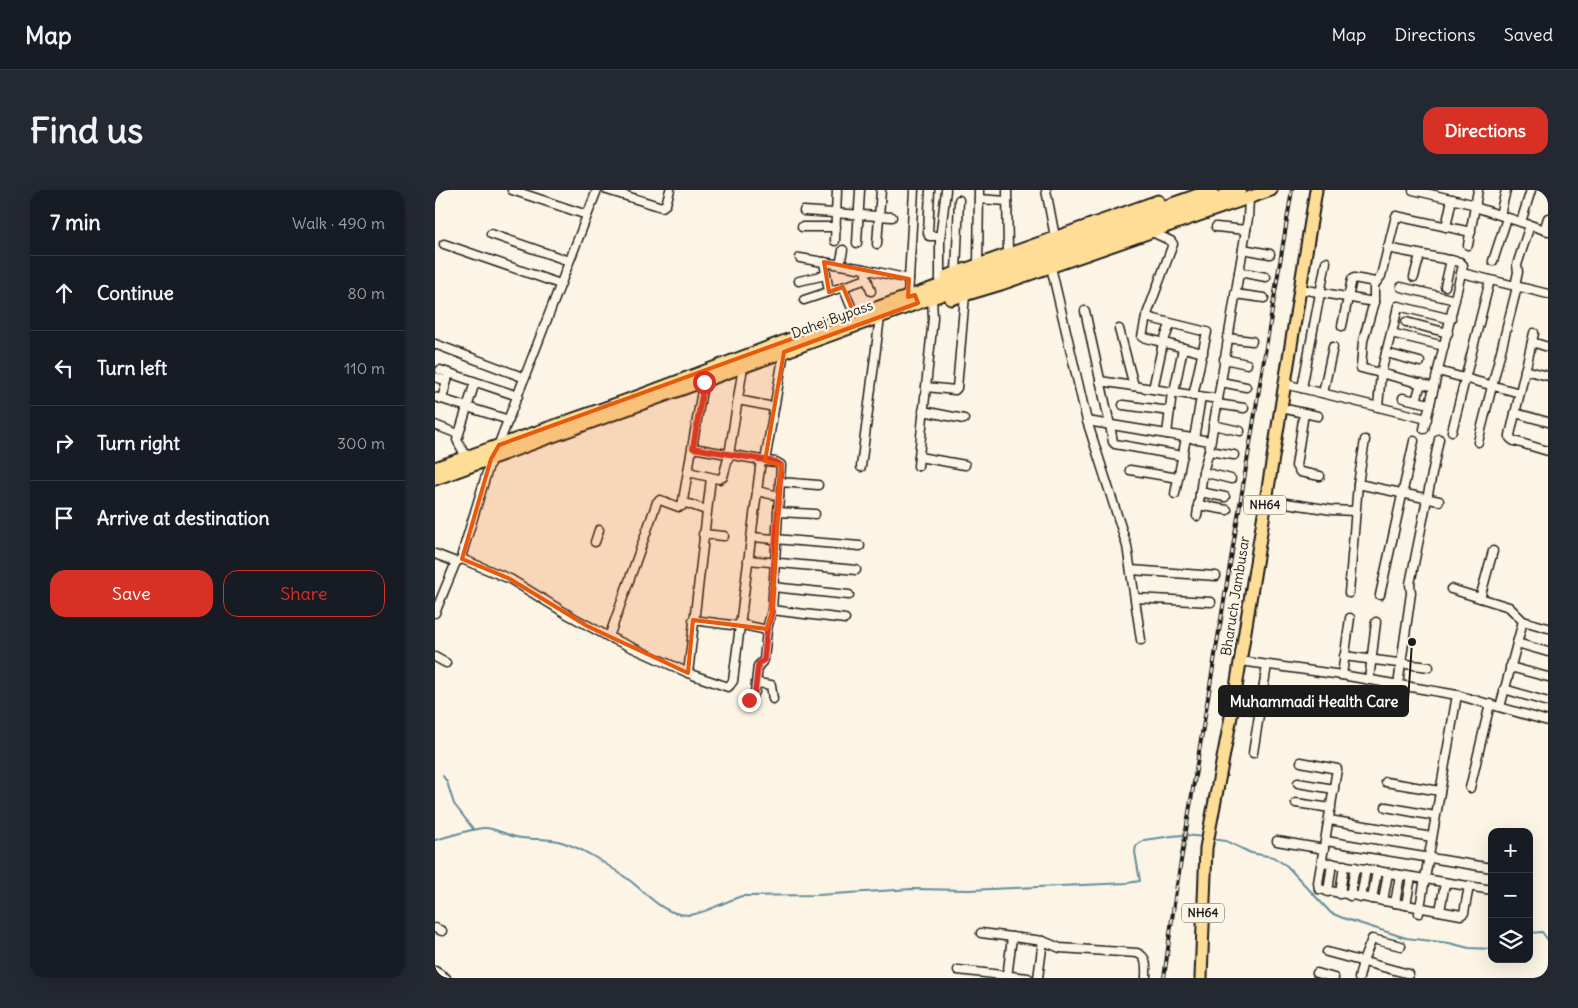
<!DOCTYPE html>
<meta charset="utf-8">
<style>
:root{--surface:#171b24;--page:#242831;--text:#f1f3f6;--muted:#9ea1a6;--line:#363941;--accent:#d93025}
body{margin:0;font-family:Delius,sans-serif;background:var(--page);color:var(--text)}
.controls{position:absolute;right:15px;bottom:15px;display:grid;overflow:hidden;border-radius:10px;box-shadow:0 5px 20px #0002}
.controls button{width:45px;height:45px;display:grid;place-items:center;padding:0;border:0;border-bottom:1px solid var(--line);background:var(--surface);color:var(--text);font:25px sans-serif}
.stop{position:absolute;width:15px;height:15px;margin:-11px;border:4px solid #d93025;border-radius:50%;background:#fff}
.stop.end{background:#d93025;border-color:#fff;box-shadow:0 1px 5px #0008}
.list{margin:0;padding:0;list-style:none}
h2{display:flex;justify-content:space-between;align-items:center;height:65px;margin:0;padding:0 20px;font-size:21px}
h2 small{font-size:16px;font-weight:400;color:var(--muted)}
.list li{display:grid;grid-template-columns:32px 1fr auto;gap:15px;align-items:center;box-sizing:border-box;height:75px;padding:0 20px;border-top:1px solid var(--line)}
.list b{display:block;font-size:19px;white-space:nowrap}
.list em{font-size:16px;font-style:normal;color:var(--muted)}
.actions{display:flex;gap:10px;padding:15px 20px}
.actions a{flex:1;padding:11px 0;border:1px solid var(--accent);border-radius:15px;text-align:center;font-size:18px;color:var(--accent)}
.actions .main{background:var(--accent);color:#fff}
.icon{flex:none;width:28px;height:28px;fill:none;stroke:currentColor;stroke-width:2;stroke-linecap:round;stroke-linejoin:round}
.map{position:relative;flex:none;width:1113px;height:788px;overflow:hidden;border-radius:15px}
header{display:flex;align-items:center;gap:30px;box-sizing:border-box;height:70px;padding:0 25px;background:var(--surface);border-bottom:1px solid var(--line)}
header strong{font-size:24px}
nav{display:flex;gap:28px;margin-inline-start:auto;font-size:18px}
.intro{display:flex;align-items:center;justify-content:space-between;box-sizing:border-box;height:120px;padding:0 30px}
h1{margin:0;font-size:35px}
.button{padding:12px 22px;border-radius:15px;background:var(--accent);color:#fff;font-size:18px;font-weight:700}
main{display:flex;gap:30px;padding:0 30px}
aside{flex:1;background:var(--surface);border-radius:15px;box-shadow:0 5px 20px #0002}
.map>svg:first-child{display:block}
.lines{fill:none;stroke-linecap:round;stroke-linejoin:round}
.stream{stroke:#628d9c;stroke-width:2}
.minor-casing{stroke:#1c1c1c;stroke-width:11}
.highway-casing{stroke:#1c1c1c;stroke-width:15}
.minor{stroke:#fcf5e5;stroke-width:8}
.highway{stroke:#fedd96;stroke-width:11}
.rail-casing{stroke:#1c1c1c;stroke-width:4}
.rail{stroke:#fcf5e5;stroke-width:2;stroke-dasharray:5.5;stroke-linecap:butt}
.route{stroke:#d93025;stroke-width:6}
.marked{fill:#e8590c;fill-opacity:0.2;stroke:#e8590c;stroke-width:4;stroke-linejoin:round}
.labels{text-anchor:middle;stroke-width:5;stroke-linejoin:round;paint-order:stroke}
.shield{fill:#fcf5e5;stroke:#5f5d58;stroke-width:1}
.shield-label{font-size:12px;font-weight:bold;fill:#1c1c1c}
.street-label{font-size:14px;fill:#1c1c1c;stroke:#fcf5e5}
.leader{fill:none;stroke:#1c1c1c;stroke-width:2}
.callout-dot{fill:#1c1c1c;stroke:#fcf5e5;stroke-width:2}
.callout{fill:#1c1c1c;stroke:#1c1c1c;stroke-width:2}
.callout-label{font-size:15px;text-anchor:middle;font-weight:bold;fill:#fff}
</style>
<header>
<strong>Map</strong>
<nav><a>Map</a><a>Directions</a><a>Saved</a></nav>
</header>
<div class="intro"><h1>Find us</h1><a class="button">Directions</a></div>
<main>
<aside>
<h2>7 min<small>Walk · 490 m</small></h2>
<ul class="list">
<li><svg class="icon" aria-label="ahead" viewBox="0 0 24 24"><path d="M12 20V5M6 11l6-6 6 6"/></svg><div><b>Continue</b></div><em>80 m</em></li>
<li><svg class="icon" aria-label="left" viewBox="0 0 24 24"><path d="M17 20v-9H6M10 6l-5 5 5 5"/></svg><div><b>Turn left</b></div><em>110 m</em></li>
<li><svg class="icon" aria-label="right" viewBox="0 0 24 24"><path d="M7 20v-9h11M14 6l5 5-5 5"/></svg><div><b>Turn right</b></div><em>300 m</em></li>
<li><svg class="icon" aria-label="arrive" viewBox="0 0 24 24"><path d="M6 21V4h12l-3 4 3 4H6"/></svg><div><b>Arrive at destination</b></div></li>
</ul>
<div class="actions"><a class="main">Save</a><a>Share</a></div>
</aside>
<div class="map">
<svg width="1113" height="788" viewBox="0 0 1113 788">
<rect width="100%" height="100%" fill="#fcf5e5"/>
<filter id="ink" filterUnits="userSpaceOnUse"><feTurbulence type="fractalNoise" baseFrequency=".02" numOctaves="2"/><feDisplacementMap in="SourceGraphic" scale="10" xChannelSelector="R" yChannelSelector="G"/><feConvolveMatrix kernelMatrix="1 2 1 2 8 2 1 2 1" color-interpolation-filters="sRGB"/></filter>
<g filter="url(#ink)">
<g class="lines">
<g class="stream">
<path d="M8 586 12 592 19 614 39 640"/>
<path d="M777 649 791 651 816 663 838 667 852 676 896 723 908 728 971 748 1014 753 1034 758 1057 759"/>
<path d="M0 650C16 646 32 640 48 638 59 637 71 645 81 647 94 650 109 648 123 651 146 657 170 673 190 687 211 701 225 725 254 725 267 725 293 710 307 706L383 705 477 699 534 700 692 693 705 691 700 662 701 656 709 650 737 646 748 645 770 647"/>
<path d="M1094 743 1107 742 1113 750"/>
</g>
<g class="minor-casing">
<g id="minor">
<path d="M77 0 152 25"/>
<path d="M172 0 227 17 231 14 235 0"/>
<path d="M495 0 493 43 494 46H503L505 49V91"/>
<path d="M572 0 573 63"/>
<path d="M611 0 620 47"/>
<path d="M978 0 1041 15"/>
<path d="M544 9 572 11"/>
<path d="M1040 17 1113 41"/>
<path d="M369 21 457 27"/>
<path d="M1065 25 1071 0"/>
<path d="M1086 32 1096 0"/>
<path d="M367 37H401"/>
<path d="M781 37 811 40"/>
<path d="M1011 37 1017 9"/>
<path d="M1109 40 1113 28"/>
<path d="M717 42 736 51 738 54 711 127 707 147 768 163"/>
<path d="M56 44 134 71"/>
<path d="M505 49 511 0"/>
<path d="M400 51 402 0"/>
<path d="M422 53 425 0"/>
<path d="M9 54 125 94"/>
<path d="M442 54 446 0"/>
<path d="M1033 55 1043 0"/>
<path d="M952 58 1025 72 1028 75 989 239"/>
<path d="M808 59 835 64"/>
<path d="M365 68 429 79 474 89"/>
<path d="M1058 71 1072 28"/>
<path d="M389 72 394 102"/>
<path d="M543 74 544 0"/>
<path d="M405 75 408 60"/>
<path d="M616 77 652 231 692 356 706 450"/>
<path d="M521 82 524 10"/>
<path d="M804 82 831 87"/>
<path d="M1027 83 1113 104"/>
<path d="M431 86 436 101"/>
<path d="M979 87 985 65"/>
<path d="M364 91 391 85"/>
<path d="M1010 96 1016 70"/>
<path d="M1080 96 1083 82 1082 75 1095 35"/>
<path d="M408 97 420 126"/>
<path d="M966 97 1020 110"/>
<path d="M866 99 939 112"/>
<path d="M800 104 829 108"/>
<path d="M473 107 479 0"/>
<path d="M369 110 432 89"/>
<path d="M650 121 675 235 678 252 680 254 748 266"/>
<path d="M711 127 772 142 758 206"/>
<path d="M971 132 1013 143"/>
<path d="M907 136 917 89 919 88 940 92"/>
<path d="M684 139 699 196"/>
<path d="M957 143 963 116 1016 129"/>
<path d="M1099 143 1075 245V248L1079 251 1113 261"/>
<path d="M792 148 817 151"/>
<path d="M1097 152 1113 157"/>
<path d="M0 154 90 188"/>
<path d="M951 163 985 172"/>
<path d="M789 169 812 174"/>
<path d="M5 180 83 206"/>
<path d="M1090 180 1113 186"/>
<path d="M1003 181 1085 203"/>
<path d="M0 187 12 191"/>
<path d="M665 191 783 209"/>
<path d="M786 192 811 197"/>
<path d="M850 194 992 229"/>
<path d="M491 197 520 200 522 198 530 105"/>
<path d="M999 197 926 178 928 151 939 112V95L946 86 961 26 1036 42"/>
<path d="M867 198 891 72"/>
<path d="M718 199 728 153 735 135"/>
<path d="M739 202 748 158"/>
<path d="M888 203 898 157"/>
<path d="M0 207 74 230"/>
<path d="M968 208 995 214"/>
<path d="M7 209 14 183"/>
<path d="M303 210 339 217"/>
<path d="M981 211 986 193"/>
<path d="M782 214 809 218"/>
<path d="M688 215 735 221"/>
<path d="M943 217 946 183 956 143 1009 156"/>
<path d="M846 218 883 226"/>
<path d="M488 221 529 229"/>
<path d="M869 223 861 276 865 282 885 286"/>
<path d="M1080 223 1113 232"/>
<path d="M652 231 775 251"/>
<path d="M0 235 23 244"/>
<path d="M778 235 805 241"/>
<path d="M1017 241 1055 90"/>
<path d="M732 244 737 202"/>
<path d="M759 249 766 207"/>
<path d="M1043 252 1082 97"/>
<path d="M63 256 162 0"/>
<path d="M258 258 326 270"/>
<path d="M774 261 799 265"/>
<path d="M31 267 22 250 40 192"/>
<path d="M484 267 530 275"/>
<path d="M56 269 27 364V369L75 389 132 424 174 447 258 485 293 497 295 495 298 491 326 270 330 271 349 162"/>
<path d="M330 271 341 272 346 275 337 420 410 429"/>
<path d="M483 276 498 128 497 108"/>
<path d="M426 277 445 127"/>
<path d="M695 280 743 288"/>
<path d="M253 282 284 289 288 287 294 265 308 177"/>
<path d="M768 282 796 289"/>
<path d="M345 292 383 295"/>
<path d="M923 294 1004 311"/>
<path d="M322 301 344 306"/>
<path d="M765 302 790 307"/>
<path d="M740 304 751 248"/>
<path d="M831 310 897 320 920 321"/>
<path d="M248 312 271 320"/>
<path d="M763 315 792 320"/>
<path d="M343 322 380 324"/>
<path d="M762 326 768 282 774 261 786 192 813 28 814 8"/>
<path d="M268 344 289 346"/>
<path d="M316 347 425 356"/>
<path d="M160 352 164 340"/>
<path d="M0 364 21 372 25 370"/>
<path d="M313 370 421 380"/>
<path d="M696 380 781 386"/>
<path d="M338 397 414 405"/>
<path d="M1016 399 1074 417 1088 431 1113 438"/>
<path d="M914 403 923 294 930 250"/>
<path d="M945 405 979 251"/>
<path d="M700 408 776 412"/>
<path d="M1045 408 1058 361"/>
<path d="M0 423 21 372"/>
<path d="M258 430 304 436"/>
<path d="M304 434 332 440 329 470 323 476 320 502 314 510"/>
<path d="M332 439 337 420"/>
<path d="M174 447 222 312 225 310 244 317 247 316 269 189"/>
<path d="M1082 453 1113 462"/>
<path d="M909 466 994 477"/>
<path d="M0 467 11 473"/>
<path d="M805 471 907 485 1022 505 1113 531"/>
<path d="M1075 477 1113 487"/>
<path d="M253 483 276 288"/>
<path d="M907 485 915 428"/>
<path d="M934 490 941 432"/>
<path d="M322 493 336 495 338 509"/>
<path d="M963 495 976 403 975 394 1004 249"/>
<path d="M1069 499 1113 512"/>
<path d="M798 516 825 521"/>
<path d="M1065 517 1088 431"/>
<path d="M818 563 832 475"/>
<path d="M866 572 902 579 883 693 884 699 1026 725 1029 723 1034 696"/>
<path d="M951 592 1005 601"/>
<path d="M863 593 899 599"/>
<path d="M1035 598 1055 514"/>
<path d="M861 613 896 618"/>
<path d="M951 617 1000 626"/>
<path d="M894 630 997 647"/>
<path d="M842 651 889 659"/>
<path d="M891 651 1057 678"/>
<path d="M887 672 1057 700"/>
<path d="M893 702 897 673"/>
<path d="M905 704 909 675"/>
<path d="M915 706 920 677"/>
<path d="M926 707 931 679"/>
<path d="M937 709 942 681"/>
<path d="M948 711 953 683"/>
<path d="M960 713 965 685"/>
<path d="M971 715 976 687"/>
<path d="M1005 721 1010 693"/>
<path d="M984 723 1022 505"/>
<path d="M0 738 7 741"/>
<path d="M546 743 608 751 625 758 702 763C713 767 711 778 711 788"/>
<path d="M892 762 974 784"/>
<path d="M523 780 593 788"/>
<path d="M0 781 11 788"/>
<path d="M882 783 899 788"/>
<path d="M572 788 577 747"/>
<path d="M603 788 608 751"/>
<path d="M924 788 928 771 937 749 966 756"/>
</g>
</g>
<g class="highway-casing">
<g id="highway">
<path d="M512 86 723 11"/>
<path d="M516 109 566 94 836 0"/>
<path d="M0 278 204 206 390 136 777 0"/>
<path d="M0 289 497 108 805 0"/>
<path d="M766 788 771 658 798 516 881 0"/>
</g>
</g>
<use href="#minor" class="minor"/>
<use href="#highway" class="highway"/>
<g class="rail-casing">
<path id="rail" d="M729 788 740 707 857 0"/>
</g>
<use href="#rail" class="rail"/>
</g>
</g>
<g class="lines" filter="url(#ink)">
<path class="route" d="M269 192 258 258 341 272 346 275 336 418 337 422 332 439 329 470 324 473 323 476 320 502 314 510"/>
</g>
<path class="marked" d="M389 72 474 89 473 107 480 105 483 113 349 162 330 271 346 275 337 422 332 439 258 430 253 483 152 436 75 389 27 369 56 269 64 255 420 126 408 97 394 102Z"/>
<g class="labels">
<g class="shield">
<rect x="809" y="305.5" width="42" height="19" rx="4"/>
<rect x="747" y="713.5" width="42" height="19" rx="4"/>
</g>
<g class="shield-label">
<text x="830" y="319">NH64</text>
<text x="768" y="727">NH64</text>
</g>
<g class="street-label">
<text transform="translate(397 129) rotate(-20)" y="5">Dahej Bypass</text>
<text transform="translate(800 406) rotate(-81)" y="5">Bharuch Jambusar</text>
</g>
</g>
<path class="leader" d="M977 452L973 511"/>
<circle class="callout-dot" cx="977" cy="452" r="5"/>
<rect class="callout" x="784" y="496" width="189" height="30" rx="5"/>
<g class="callout-label">
<text x="879" y="517">Muhammadi Health Care</text>
</g>
</svg>
<div class="controls">
<button>+</button>
<button>−</button>
<button><svg class="icon" aria-label="layers" viewBox="0 0 24 24"><path d="M12 4l9 5-9 5-9-5zM3 14l9 5 9-5"/></svg></button>
</div>
<div class="stop" style="left:269px;top:192px"></div>
<div class="stop end" style="left:314px;top:510px"></div>
</div>
</main>
